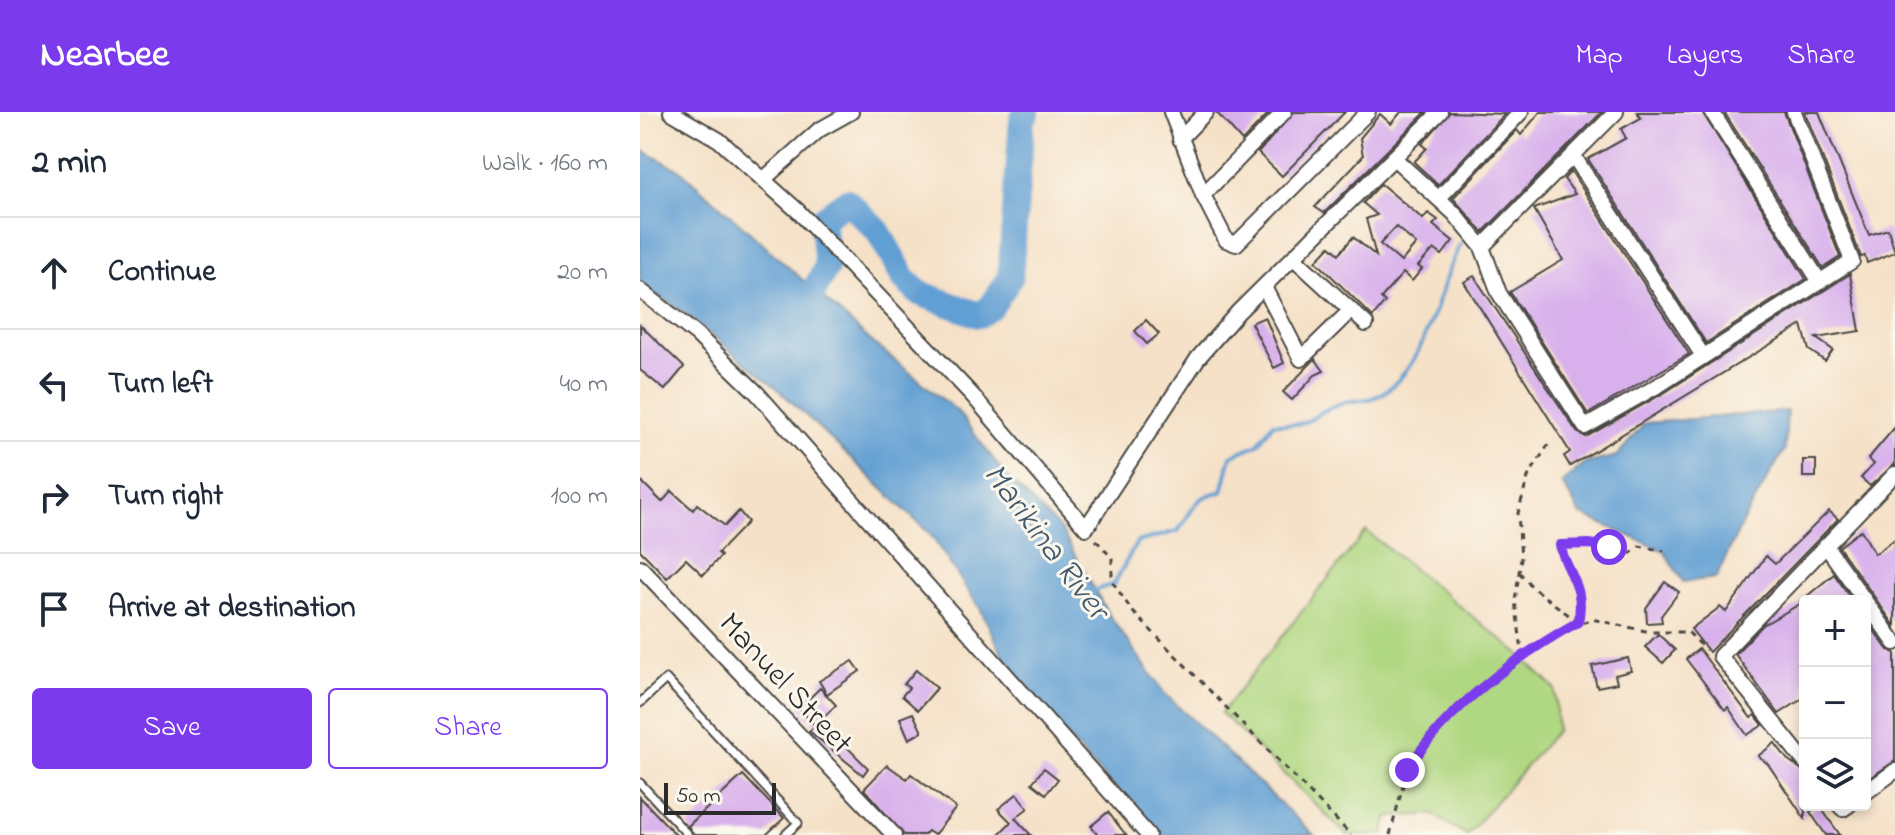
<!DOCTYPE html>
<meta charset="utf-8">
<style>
:root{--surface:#fff;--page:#f2f2f3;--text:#1f2937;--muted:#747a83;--line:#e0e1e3;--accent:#7c3aed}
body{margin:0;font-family:"Indie Flower",sans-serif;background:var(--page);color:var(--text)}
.controls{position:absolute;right:24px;bottom:24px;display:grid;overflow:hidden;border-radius:8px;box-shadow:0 4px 12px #0003}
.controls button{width:72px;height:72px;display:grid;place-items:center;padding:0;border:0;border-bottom:2px solid var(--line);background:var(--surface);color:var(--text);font:40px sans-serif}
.scale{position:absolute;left:24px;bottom:20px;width:112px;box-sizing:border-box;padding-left:8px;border:4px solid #2b2b2b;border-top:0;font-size:22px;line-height:28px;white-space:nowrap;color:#2b2b2b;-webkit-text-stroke:6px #fbf7ec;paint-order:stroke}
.stop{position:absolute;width:24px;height:24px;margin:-18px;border:6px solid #7c3aed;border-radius:50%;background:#fff}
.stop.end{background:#7c3aed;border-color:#fff;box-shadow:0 2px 8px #0008}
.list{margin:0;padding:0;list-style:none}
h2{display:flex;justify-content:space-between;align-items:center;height:104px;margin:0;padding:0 32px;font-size:34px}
h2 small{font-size:26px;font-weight:400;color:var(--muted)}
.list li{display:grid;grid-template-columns:52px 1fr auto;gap:24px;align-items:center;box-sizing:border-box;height:112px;padding:0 32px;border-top:2px solid var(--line)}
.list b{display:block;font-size:30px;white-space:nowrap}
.list em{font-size:26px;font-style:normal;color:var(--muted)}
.actions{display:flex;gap:16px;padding:24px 32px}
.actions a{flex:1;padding:18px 0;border:2px solid var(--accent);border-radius:8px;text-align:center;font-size:28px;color:var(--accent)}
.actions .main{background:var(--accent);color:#fff}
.icon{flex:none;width:44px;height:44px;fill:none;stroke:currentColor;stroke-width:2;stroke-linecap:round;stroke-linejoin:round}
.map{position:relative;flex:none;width:1255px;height:723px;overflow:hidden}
header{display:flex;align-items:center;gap:48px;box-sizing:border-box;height:112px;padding:0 40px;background:var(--accent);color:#fff}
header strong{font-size:38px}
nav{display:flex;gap:44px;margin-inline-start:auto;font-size:28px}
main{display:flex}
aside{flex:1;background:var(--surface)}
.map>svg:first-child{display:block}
.green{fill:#b0d781;stroke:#6e8156;stroke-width:2}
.water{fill:#619fd3;stroke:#46657f;stroke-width:2}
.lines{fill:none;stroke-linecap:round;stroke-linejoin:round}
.stream{stroke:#619fd3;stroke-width:4}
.river{stroke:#619fd3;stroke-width:26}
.building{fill:#d8b0ec;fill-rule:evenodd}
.lane-casing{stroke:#494642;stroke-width:11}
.street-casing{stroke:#494642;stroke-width:18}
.path{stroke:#494642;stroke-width:3;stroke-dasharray:6 6;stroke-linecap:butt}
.lane{stroke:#fff;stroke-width:7}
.street{stroke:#fff;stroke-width:14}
.route{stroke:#7c3aed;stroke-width:10}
.labels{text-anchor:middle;stroke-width:6;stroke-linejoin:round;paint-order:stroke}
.street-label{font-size:32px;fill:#2b2b2b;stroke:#fbf7ec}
.water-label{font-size:34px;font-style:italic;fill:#41596e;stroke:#fbf7ec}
</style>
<header>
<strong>Nearbee</strong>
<nav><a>Map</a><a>Layers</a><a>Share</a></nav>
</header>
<main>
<aside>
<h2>2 min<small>Walk · 160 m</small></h2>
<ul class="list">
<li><svg class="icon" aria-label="ahead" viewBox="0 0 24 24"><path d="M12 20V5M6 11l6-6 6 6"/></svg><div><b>Continue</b></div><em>20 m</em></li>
<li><svg class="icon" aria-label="left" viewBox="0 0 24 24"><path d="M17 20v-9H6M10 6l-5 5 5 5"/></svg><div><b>Turn left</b></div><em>40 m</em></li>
<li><svg class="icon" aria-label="right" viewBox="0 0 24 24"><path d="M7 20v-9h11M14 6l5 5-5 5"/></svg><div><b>Turn right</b></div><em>100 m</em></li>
<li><svg class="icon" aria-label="arrive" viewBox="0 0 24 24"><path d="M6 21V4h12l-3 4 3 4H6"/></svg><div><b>Arrive at destination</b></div></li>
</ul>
<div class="actions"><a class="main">Save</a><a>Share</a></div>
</aside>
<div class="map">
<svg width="1255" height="723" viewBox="0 0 1255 723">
<rect width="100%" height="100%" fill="#fbf7ec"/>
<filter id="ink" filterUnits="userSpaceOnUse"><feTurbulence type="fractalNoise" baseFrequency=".0125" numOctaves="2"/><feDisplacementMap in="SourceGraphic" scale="16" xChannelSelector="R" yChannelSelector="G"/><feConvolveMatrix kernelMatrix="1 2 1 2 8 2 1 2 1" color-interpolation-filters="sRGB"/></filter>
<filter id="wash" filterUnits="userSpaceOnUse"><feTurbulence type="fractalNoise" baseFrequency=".006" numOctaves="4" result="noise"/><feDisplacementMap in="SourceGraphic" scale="32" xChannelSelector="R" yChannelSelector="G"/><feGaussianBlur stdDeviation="1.8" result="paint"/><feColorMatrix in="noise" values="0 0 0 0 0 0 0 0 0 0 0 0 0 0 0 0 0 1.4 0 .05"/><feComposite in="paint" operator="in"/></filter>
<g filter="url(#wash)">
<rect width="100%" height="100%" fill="#f5e1c7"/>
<path class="green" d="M726 419 878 541 915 577 917 618 827 723 792 702 747 705 744 723H707L581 601Z"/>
<g class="water">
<path d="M0 37 40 58 231 229 317 299 367 365 421 418 467 500 525 582 674 723H521L445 645 373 564 341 498 290 422 137 276 35 194 0 173Z"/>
<path d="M1147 299 1145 337 1104 407 1076 466 1043 470 1024 439 940 402 922 371 944 352 977 344 1005 311Z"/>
</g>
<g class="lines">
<path class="stream" d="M453 479 474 472 497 430 538 419C553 400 553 383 582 380L591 344 618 332 633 311C678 317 666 302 702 291 715 287 730 290 743 281 790 249 795 180 820 133"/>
<path class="river" d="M154 207 165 196 187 154 182 107 207 89 238 119 265 168 279 181 339 203 351 195 370 166 382 8 387 0"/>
</g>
<g id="blocks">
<g class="building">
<path d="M576 0H630L602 29Z"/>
<path d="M654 0H705L642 64 618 41Z"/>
<path d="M761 0H786L684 101 675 95 723 44 720 26 740 2 751 12Z"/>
<path d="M810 0 865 2 798 73 774 50 787 36 782 32Z"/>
<path d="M900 0H962L843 120 813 86 877 18 881 23Z"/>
<path d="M997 0H1062L1166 167 1066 231 948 47 986 26 981 17 1001 6Z"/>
<path d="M1084 0H1144L1200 145 1183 156Z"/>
<path d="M1165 0H1179L1229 123 1248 117 1255 140 1227 151 1225 144 1221 145Z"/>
<path d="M931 59 1049 242 948 302 870 180 923 148 894 97 935 82 924 67Z"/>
<path d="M741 72 783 107 788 101 798 108 793 113 813 129 802 143 794 137 778 154 782 157 772 169 763 161 741 186 745 190 733 205 676 149 690 134 699 142 713 125 736 144 726 107 737 103 723 91ZM756 115 776 132 761 150 740 132Z"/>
<path d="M1210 162 1220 219 1176 226 1193 238 1185 249 1169 238 1162 213 930 354 924 344 930 340 824 170 834 164 937 320 946 325 1024 281Z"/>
<path d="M625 205 644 251 634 256 611 211Z"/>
<path d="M506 208 519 222 507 232 495 219Z"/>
<path d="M0 213 44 255 25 278 0 258Z"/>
<path d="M675 247 684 259 675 263 652 288 643 280Z"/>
<path d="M1255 315V352L1230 374 1221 366 1234 352 1228 347Z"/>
<rect x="1163" y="348" width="13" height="17"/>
<path d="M0 368 22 390 32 379 53 398 57 392 85 414 99 399 108 410 78 441 81 444 63 463 46 447 27 466 0 438Z"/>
<path d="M1189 399 1198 407 1069 540 1051 517 1080 495 1086 500 1126 444 1135 452Z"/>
<path d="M1221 418 1235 442 1255 427V514L1199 435Z"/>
<path d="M1194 462 1213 489H1165V585L1139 602 1095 542 1123 513 1165 489H1161Z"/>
<path d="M1025 470 1039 480 1021 504 1022 510 1007 511 1006 496Z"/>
<path d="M1225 506 1247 537 1255 541V649L1225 669Z"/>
<path d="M1018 522 1035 538 1023 551 1005 535Z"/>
<path d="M1059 537 1111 606 1115 603 1123 613 1107 623 1088 595 1085 598 1046 547Z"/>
<path d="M988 546 991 559 975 563 977 571 957 575 952 554Z"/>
<path d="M213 549 220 559 187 582 179 569Z"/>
<path d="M276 558 297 576 278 598 262 584 269 576 264 572Z"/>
<path d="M180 576 196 593 175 613 159 596Z"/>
<path d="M273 601 282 620 269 627 260 606Z"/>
<path d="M181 609 228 656 223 663 169 619Z"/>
<path d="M1135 631 1147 647 1165 660V707L1128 652 1118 644Z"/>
<path d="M247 653 267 667 271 662 316 696 294 723 288 719 284 723H264L224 677Z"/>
<path d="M404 656 418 667 406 682 392 671Z"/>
<path d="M103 663 144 706 126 723H54L48 714Z"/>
<path d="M377 682 388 696 375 706 391 723H358L371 710 358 697Z"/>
<path d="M0 685 36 723H0Z"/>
<path d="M1179 693 1200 723H1186L1170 700Z"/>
<path d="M468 700 486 723H458L451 714Z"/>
</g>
</g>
</g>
<g filter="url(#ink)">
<use href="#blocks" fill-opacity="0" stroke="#494642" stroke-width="2"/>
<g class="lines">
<g class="lane-casing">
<g id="lane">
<path d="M0 591 26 567 158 711 145 723"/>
<path d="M0 671 48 723"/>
</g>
</g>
<g class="street-casing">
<g id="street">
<path d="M31 0 79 28 158 99 333 284 446 416 558 246 598 200 800 0"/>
<path d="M531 0 563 83 586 128 596 132 728 0"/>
<path d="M1072 0 1180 170"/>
<path d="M540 27 566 0"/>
<path d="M933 43 1063 244"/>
<path d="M755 47 814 101 842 135 859 181 945 315 1019 273 1212 149 1154 0"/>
<path d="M124 67 179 18 211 0"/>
<path d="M563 83 644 0"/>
<path d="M799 86 881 0"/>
<path d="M842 135 976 0"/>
<path d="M655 147 726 212"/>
<path d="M624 175 661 247 710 199"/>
<path d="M0 178 57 223 117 281 508 723"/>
<path d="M1186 434 1255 531"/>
<path d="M0 455 254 723"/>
<path d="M1165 650 1080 544 1255 362"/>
<path d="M1225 681 1255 659"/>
<path d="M1199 693 1203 697 1209 693"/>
</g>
</g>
<g class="path">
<path d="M456 428 472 446V469L492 499 711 723"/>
<path d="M879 460 893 476 938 510C946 474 927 463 920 433L949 432 991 441 999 434 1024 439"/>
<path d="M883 546 875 489 881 447 878 401 888 365 908 333"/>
<path d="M750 723 767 658 797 615 817 595 923 518 952 507 1010 520H1048L1066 538"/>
</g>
<use href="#lane" class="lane"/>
<use href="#street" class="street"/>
</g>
</g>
<g class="lines" filter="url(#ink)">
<path class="route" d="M767 658C806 597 875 545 938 510 946 473 927 463 920 433L949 432 969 435"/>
</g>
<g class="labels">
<g class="street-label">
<text transform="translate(147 570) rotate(47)" y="11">Manuel Street</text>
</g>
<g class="water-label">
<text transform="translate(408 428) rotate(53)" y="12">Marikina River</text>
</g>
</g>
</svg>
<div class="controls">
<button>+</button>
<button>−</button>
<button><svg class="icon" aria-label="layers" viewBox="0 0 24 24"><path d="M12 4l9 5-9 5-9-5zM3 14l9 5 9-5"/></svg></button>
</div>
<div class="scale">50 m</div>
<div class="stop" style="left:969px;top:435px"></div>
<div class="stop end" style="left:767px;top:658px"></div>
</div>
</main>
